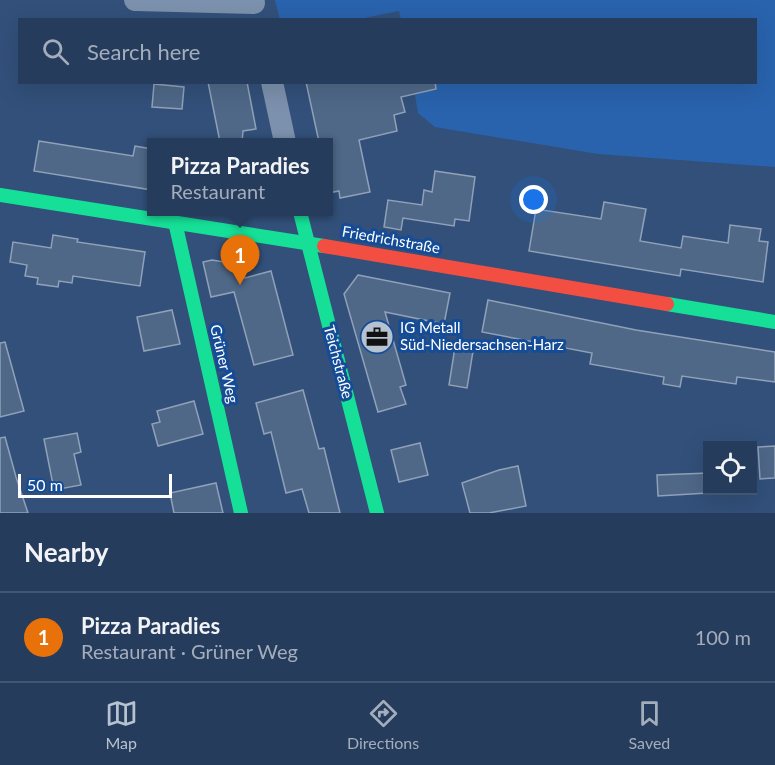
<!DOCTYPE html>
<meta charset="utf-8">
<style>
:root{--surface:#263c5c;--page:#324765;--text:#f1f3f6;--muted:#a4adbb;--line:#425672;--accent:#b7c2d0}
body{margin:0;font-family:Lato,sans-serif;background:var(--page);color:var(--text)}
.controls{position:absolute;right:18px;bottom:18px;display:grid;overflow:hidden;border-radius:0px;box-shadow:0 6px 24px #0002}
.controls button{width:54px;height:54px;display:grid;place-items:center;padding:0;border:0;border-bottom:2px solid var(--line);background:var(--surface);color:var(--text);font:30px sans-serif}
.scale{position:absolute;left:18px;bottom:15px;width:154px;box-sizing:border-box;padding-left:6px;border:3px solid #fff;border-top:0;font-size:16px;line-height:21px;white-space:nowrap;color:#fff;-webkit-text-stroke:4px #154c97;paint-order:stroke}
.you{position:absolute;left:534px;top:200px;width:21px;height:21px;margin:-15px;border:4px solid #fff;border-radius:50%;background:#1a73e8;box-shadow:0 0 0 9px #1a73e833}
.badge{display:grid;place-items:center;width:39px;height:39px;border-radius:50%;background:var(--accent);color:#fff;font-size:20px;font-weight:700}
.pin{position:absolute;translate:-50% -50px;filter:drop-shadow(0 2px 3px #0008)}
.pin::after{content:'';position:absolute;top:32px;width:21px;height:18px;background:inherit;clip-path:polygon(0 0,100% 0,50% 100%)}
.popup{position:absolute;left:147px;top:138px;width:186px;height:78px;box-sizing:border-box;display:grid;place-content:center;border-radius:0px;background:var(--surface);filter:drop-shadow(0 2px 4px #0005);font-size:20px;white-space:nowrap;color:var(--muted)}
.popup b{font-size:22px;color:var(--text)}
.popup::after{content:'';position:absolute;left:50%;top:100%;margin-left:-12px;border:12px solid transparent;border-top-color:var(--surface)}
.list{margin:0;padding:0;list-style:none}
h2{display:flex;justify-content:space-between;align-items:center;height:78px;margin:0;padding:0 24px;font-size:26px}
h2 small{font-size:20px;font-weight:400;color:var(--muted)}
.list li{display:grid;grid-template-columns:39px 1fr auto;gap:18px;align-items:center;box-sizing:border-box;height:90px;padding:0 24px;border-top:2px solid var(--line)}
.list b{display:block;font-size:22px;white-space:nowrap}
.list p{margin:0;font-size:20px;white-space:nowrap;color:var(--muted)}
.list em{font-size:20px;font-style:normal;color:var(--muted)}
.icon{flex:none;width:33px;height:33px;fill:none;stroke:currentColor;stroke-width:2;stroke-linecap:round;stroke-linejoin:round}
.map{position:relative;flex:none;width:775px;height:513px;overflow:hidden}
.search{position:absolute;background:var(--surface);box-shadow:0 6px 24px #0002;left:18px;right:18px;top:18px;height:66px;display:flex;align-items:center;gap:15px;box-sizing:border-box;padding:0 21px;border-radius:0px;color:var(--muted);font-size:22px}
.sheet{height:168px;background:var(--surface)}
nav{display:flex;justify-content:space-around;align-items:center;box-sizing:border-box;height:84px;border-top:2px solid var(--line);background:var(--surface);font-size:16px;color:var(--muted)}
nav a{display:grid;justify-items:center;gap:3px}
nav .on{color:var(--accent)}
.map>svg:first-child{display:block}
.green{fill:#2963ad}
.building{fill:#4f6888;stroke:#90a1b9;stroke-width:1.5}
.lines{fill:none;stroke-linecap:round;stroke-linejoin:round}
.street{stroke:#7c91ad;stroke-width:22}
.fast{stroke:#16e098;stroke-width:14}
.jam{stroke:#f24e42;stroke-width:14}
.labels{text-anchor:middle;stroke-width:6;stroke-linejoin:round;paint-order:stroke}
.street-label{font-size:15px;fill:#fff;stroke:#154c97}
.poi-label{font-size:15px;fill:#fff;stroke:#154c97;text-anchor:start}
</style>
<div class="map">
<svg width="775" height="513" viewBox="0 0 775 513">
<rect width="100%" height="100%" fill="#32507a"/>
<path class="green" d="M275 0H775V167L598 154 435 127 418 113 413 83 756 82V20H401L399 11 359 19 280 20Z"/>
<g class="building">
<path d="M208 82H247L256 129 243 131 242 142H220Z"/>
<path d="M306 82H435L436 89 401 97 405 112 394 115 397 131 359 140 370 192 340 198 339 191 328 193V142H319Z"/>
<path d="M154 84 184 87 182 109 152 107Z"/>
<path d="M39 141 133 156 135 146 152 149V190L34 171Z"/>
<path d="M435 171 475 177 469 221 455 219 454 226 403 218 401 230 384 227 388 200 422 205 424 190 432 192Z"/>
<path d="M604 202 646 209 640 241 681 248 683 236 728 243 730 225 761 229 759 241 768 242 763 282 681 269 680 276 529 251 536 209 601 219Z"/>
<path d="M53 235 78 239 77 242 145 252 140 286 73 276 72 283 59 281 58 287 37 284 38 278 25 276 27 265 10 262 13 242 51 248Z"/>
<path d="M212 260 242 265 245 278 271 271 293 355 254 365 234 292 211 297 203 262Z"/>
<path d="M358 275 450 293 444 324 385 312 406 385 400 387 406 404 378 412 344 294Z"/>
<path d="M488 300 636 330 775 352V382L737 377 736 384 682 376 680 387 663 384 664 377 590 364 592 353 482 332Z"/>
<path d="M172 310 180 344 144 351 137 317Z"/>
<path d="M456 341 474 345 467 388 449 385Z"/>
<path d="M5 342 24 411 0 417V343Z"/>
<path d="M303 390 319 449 324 448 340 513H309L302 489 286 493 271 432 264 434 256 403Z"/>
<path d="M194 401 203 434 158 446 152 424 160 422 157 411Z"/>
<path d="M77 433 81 452 74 454 81 485 54 490 44 439Z"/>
<path d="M5 437 16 477 28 513H0V438Z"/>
<path d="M420 443 428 475 399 482 391 450Z"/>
<path d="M775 446V478L760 479 758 447Z"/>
<path d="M518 466 526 506 489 513H470L462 483 499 470Z"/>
<path d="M708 473V493L658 496 657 475Z"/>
<path d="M216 483 223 513H174L170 493Z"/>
</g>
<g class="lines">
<g class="street">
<path d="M135 0 254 3"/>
<path d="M272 82 285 142"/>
</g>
<g class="fast">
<path d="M0 195 324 246"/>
<path d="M300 212 377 513"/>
<path d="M175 222 241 513"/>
<path d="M667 304 775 322"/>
</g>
<path class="jam" d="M324 246 667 304"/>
</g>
<defs>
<g id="office-disc" transform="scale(1.725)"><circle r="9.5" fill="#b7c2d0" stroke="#154c97"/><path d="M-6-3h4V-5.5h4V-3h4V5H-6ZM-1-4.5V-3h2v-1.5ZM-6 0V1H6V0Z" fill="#111"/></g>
</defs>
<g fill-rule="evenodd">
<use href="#office-disc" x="377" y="337"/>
</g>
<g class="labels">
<g class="street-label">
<text transform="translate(391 240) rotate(10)" y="5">Friedrichstraße</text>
<text transform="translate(338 362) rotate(75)" y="5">Teichstraße</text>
<text transform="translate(224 364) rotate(77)" y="5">Grüner Weg</text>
</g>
<g class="poi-label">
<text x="400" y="333">IG Metall<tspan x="400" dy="17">Süd-Niedersachsen-Harz</tspan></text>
</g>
</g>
</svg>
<div class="controls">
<button><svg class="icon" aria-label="locate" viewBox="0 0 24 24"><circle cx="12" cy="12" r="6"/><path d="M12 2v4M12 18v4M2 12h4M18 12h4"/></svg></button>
</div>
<div class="scale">50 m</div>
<div class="you"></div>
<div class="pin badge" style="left:240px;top:285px;background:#e8710a">1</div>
<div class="popup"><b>Pizza Paradies</b>Restaurant</div>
<div class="search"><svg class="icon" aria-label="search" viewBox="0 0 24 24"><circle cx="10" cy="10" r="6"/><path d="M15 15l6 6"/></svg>Search here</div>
</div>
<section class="sheet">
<h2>Nearby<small></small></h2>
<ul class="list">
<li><span class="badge" style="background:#e8710a">1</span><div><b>Pizza Paradies</b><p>Restaurant · Grüner Weg</p></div><em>100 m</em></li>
</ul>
</section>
<nav>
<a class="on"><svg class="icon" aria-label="map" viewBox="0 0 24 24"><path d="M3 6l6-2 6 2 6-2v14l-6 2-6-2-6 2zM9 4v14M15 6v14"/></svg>Map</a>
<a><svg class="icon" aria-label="directions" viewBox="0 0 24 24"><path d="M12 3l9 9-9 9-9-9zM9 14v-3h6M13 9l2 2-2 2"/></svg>Directions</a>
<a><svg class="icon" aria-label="saved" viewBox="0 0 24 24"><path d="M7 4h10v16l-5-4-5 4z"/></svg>Saved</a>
</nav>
